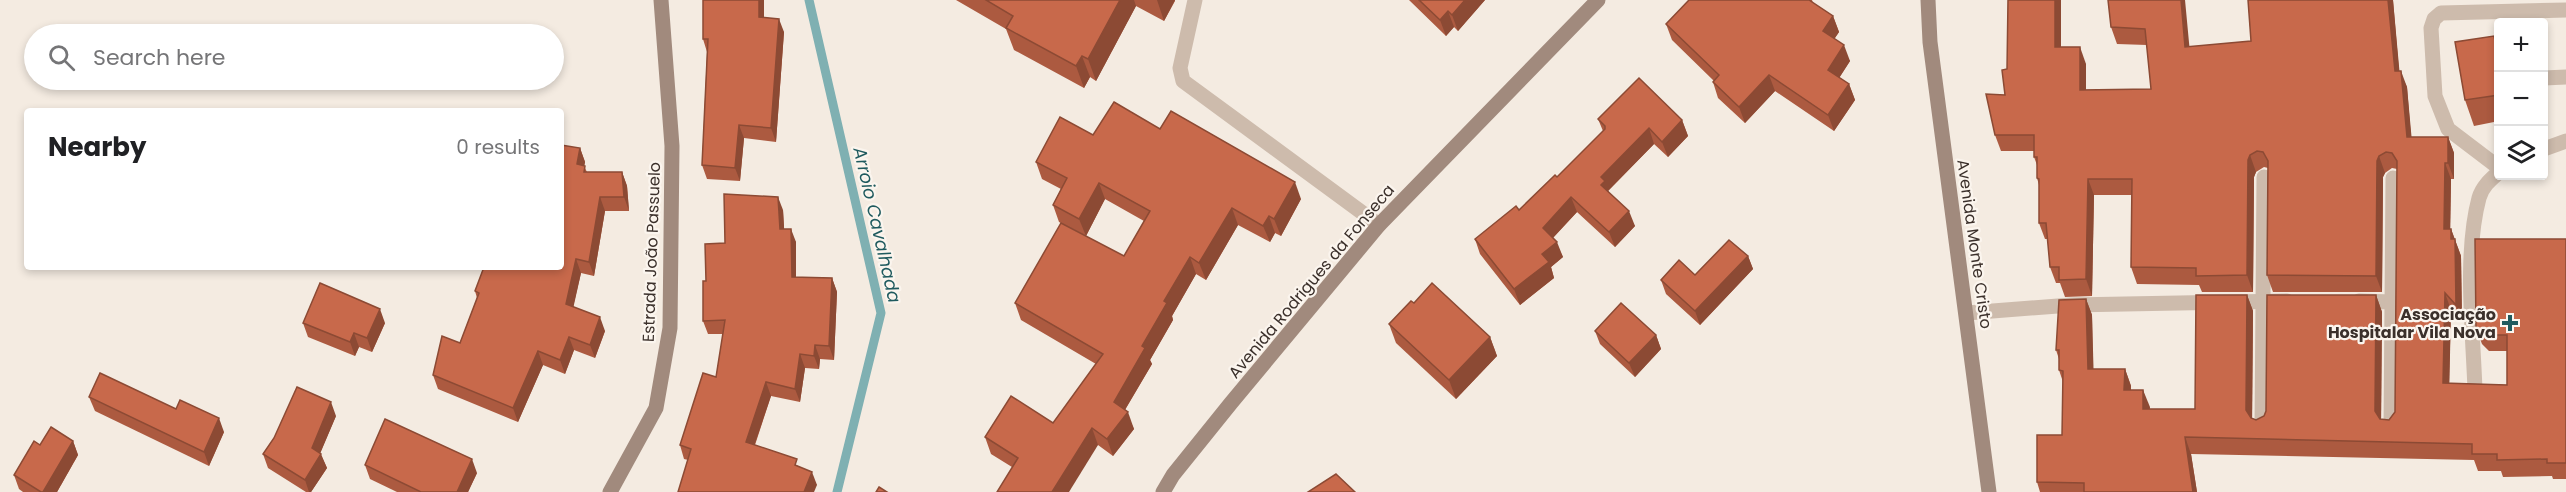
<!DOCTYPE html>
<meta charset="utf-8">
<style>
:root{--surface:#fff;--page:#f6f6f6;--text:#202124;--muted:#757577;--line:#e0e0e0}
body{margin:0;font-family:Poppins,sans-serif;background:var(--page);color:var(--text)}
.controls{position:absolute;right:18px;top:18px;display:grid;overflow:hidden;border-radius:6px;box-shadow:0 3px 9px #0003}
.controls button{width:54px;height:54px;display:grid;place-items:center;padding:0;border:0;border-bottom:2px solid var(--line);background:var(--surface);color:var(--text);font:30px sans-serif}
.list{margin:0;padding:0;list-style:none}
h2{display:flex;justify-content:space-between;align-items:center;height:78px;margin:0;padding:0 24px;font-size:26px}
h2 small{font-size:20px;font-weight:400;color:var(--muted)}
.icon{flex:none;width:33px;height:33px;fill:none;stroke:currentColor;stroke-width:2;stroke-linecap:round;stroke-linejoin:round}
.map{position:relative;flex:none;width:2566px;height:492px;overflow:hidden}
.search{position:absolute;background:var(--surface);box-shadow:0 3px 9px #0003;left:24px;top:24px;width:540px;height:66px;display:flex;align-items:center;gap:15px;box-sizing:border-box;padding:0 21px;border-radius:33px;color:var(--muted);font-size:22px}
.panel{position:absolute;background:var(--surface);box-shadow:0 3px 9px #0003;left:24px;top:108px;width:540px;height:162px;border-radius:6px}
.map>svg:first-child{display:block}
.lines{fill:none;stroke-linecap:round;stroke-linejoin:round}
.stream{stroke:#7fb0b2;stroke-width:9}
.lane{stroke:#cdbbac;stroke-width:15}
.secondary{stroke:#a18a7d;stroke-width:15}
.wall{fill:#ac5a40}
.shaded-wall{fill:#8c4a34}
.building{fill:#c8694b;stroke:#8c4a34;stroke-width:1.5}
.poi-dot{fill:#1f5a5e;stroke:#fbf5ee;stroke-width:2}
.labels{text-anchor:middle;stroke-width:4.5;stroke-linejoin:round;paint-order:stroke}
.street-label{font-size:16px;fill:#3b302b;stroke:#fbf5ee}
.poi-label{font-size:16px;font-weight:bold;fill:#3b302b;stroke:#fbf5ee;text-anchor:end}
.water-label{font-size:18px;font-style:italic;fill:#1f5a5e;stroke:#fbf5ee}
</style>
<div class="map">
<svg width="2566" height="492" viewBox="0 0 2566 492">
<rect width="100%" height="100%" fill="#f4ebe1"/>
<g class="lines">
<path class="stream" d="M809 0 881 313 837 492"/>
<g class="lane">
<path d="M1195 0 1180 68 1183 81 1379 225"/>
<path d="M2544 78 2566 77"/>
<path d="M2544 149 2566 141"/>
<path d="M2498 167 2448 129 2435 96 2431 28 2434 19 2441 13 2566 10"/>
<path d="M2359 301 2392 302"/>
<path d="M1967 313 2071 305 2287 301"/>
<path d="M2475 390C2473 332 2464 254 2479 198 2482 187 2490 180 2498 173"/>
<path d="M2262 427 2264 177"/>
<path d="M2391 428 2393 178"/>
</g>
<g class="secondary">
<path d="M1928 0 1930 42 1989 492"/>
<path d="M610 492 656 408 670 328 672 146 661 0"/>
<path d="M1163 492 1173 475 1231 403 1379 225 1598 0"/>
</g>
</g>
<g class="wall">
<path d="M956 0H1175V1L1164 21 1136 6 1096 81 1090 77 1084 88 1014 50 1006 29Z"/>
<path d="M1409 0H1485L1458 31 1454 27 1446 36Z"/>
<path d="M1689 0H1812L1813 3 1833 16 1839 32 1834 39 1850 61 1839 78 1849 84 1855 100 1834 131 1775 91 1745 123 1718 98 1713 82 1714 81 1672 40 1666 24Z"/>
<path d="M2061 0V47L2086 64V90L2151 89 2147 45 2117 44 2111 27 2108 0 2189 47 2251 41 2248 0H2393L2399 71 2407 87 2411 137H2448L2454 153V179H2451L2450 229H2451L2461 256 2462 322 2451 310 2449 383 2507 385V351H2489L2482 344 2476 328 2566 239V479H2553L2552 476 2503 477 2501 471H2478L2474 460 2191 454 2197 492H2040L2037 482 2062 435 2063 382 2059 370V359L2056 350 2086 299 2092 315 2093 369H2125L2131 386V390H2143L2149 409H2195L2247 295 2253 311 2252 419 2256 420 2264 416 2376 295 2382 312 2381 420H2389L2395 412 2397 169 2392 168 2385 173 2383 177 2382 292H2273L2267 275 2268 168 2264 167 2256 172 2254 177 2253 292H2202L2199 285 2137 284 2131 267 2132 195H2094L2092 296 2065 297 2060 283H2056L2050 267 2048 239H2045L2039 223V185L2037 178V165L2034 157V151H2001L1995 135 2005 95 2007 69Z"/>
<path d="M764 17 784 32 776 142 744 138 740 181 707 179 702 165 707 52 703 39Z"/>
<path d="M2499 59V121L2474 126 2465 100Z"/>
<path d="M1598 119 1682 120 1688 136 1668 157 1654 144 1608 191 1635 226 1615 247 1577 212 1553 238 1563 257 1551 267 1554 278 1520 305 1480 254 1475 239 1519 210 1557 177 1603 131Z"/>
<path d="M1160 129 1301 199 1281 236 1275 233 1270 242 1238 225 1206 280 1196 274 1172 316 1173 320 1150 360 1152 364 1125 410 1134 429 1113 456 1098 445 1012 467 991 454 985 437 1053 423 1096 364 1021 320 1015 303 1124 256 1144 221 1105 199 1086 236 1059 222 1053 205 1061 189 1042 179 1036 162 1093 135Z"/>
<path d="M580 148 585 162 584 166 587 172H622L627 186 629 211H605L594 276 581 273 573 307 605 331 595 358 574 350 565 374 543 365 518 422 438 389 433 375 460 343 477 298 475 291Z"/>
<path d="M783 210 784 229 796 242V277L832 278 837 292 834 360 820 359 819 369 805 368 800 402 771 396 755 445 800 467 817 485 688 460 684 459 680 445 716 377 723 334H708L703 321 706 281 725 243Z"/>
<path d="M1748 256 1753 269 1700 325 1666 294 1661 280 1695 275Z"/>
<path d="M1414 303 1490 337 1497 356 1456 399 1396 343 1389 324Z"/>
<path d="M303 323H385L372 352 359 347 355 356 308 337Z"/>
<path d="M1595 331 1656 335 1661 349 1635 377 1600 344Z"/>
<path d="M89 397 176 409 224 432 209 466 95 411Z"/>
<path d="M336 416 320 453 327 468 311 492H306L268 468 263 454 274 438Z"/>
<path d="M73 441 78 455 57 492H23L19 489 14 475 40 445Z"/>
<path d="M365 465 477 473 468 492H397L370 479Z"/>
</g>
<g class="shaded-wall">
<path d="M759 0H764V30L759 17Z"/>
<path d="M1120 0H1134L1136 6 1096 81 1088 59Z"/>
<path d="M1157 0H1175L1164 21Z"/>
<path d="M1465 0H1485L1458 31 1452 15Z"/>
<path d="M2055 0H2061V64L2055 47Z"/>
<path d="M2181 0H2185L2191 64 2185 47Z"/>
<path d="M2388 0H2393L2401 88 2395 71Z"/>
<path d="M1448 11 1454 27 1446 36 1440 20Z"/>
<path d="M1833 16 1839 32 1829 47 1823 31Z"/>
<path d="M779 19 784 32 776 142 771 128Z"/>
<path d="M2494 36 2499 47V59Z"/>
<path d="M1844 45 1850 61 1834 86 1828 70Z"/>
<path d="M2080 47 2086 64V106L2080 90Z"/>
<path d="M1082 56 1090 77 1084 88 1076 66Z"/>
<path d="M2401 71 2407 87 2413 153 2407 137Z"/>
<path d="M1769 75 1775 91 1745 123 1739 107Z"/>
<path d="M1849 84 1855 100 1834 131 1828 115Z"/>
<path d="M1682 120 1688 136 1668 157 1662 142Z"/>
<path d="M739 125 744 138 740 181 735 168Z"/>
<path d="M1649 128 1654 144 1608 191 1611 196 1601 185V177Z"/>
<path d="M2448 137 2454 153V179L2448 163Z"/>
<path d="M580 148 585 162 582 178 577 164Z"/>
<path d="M2250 155 2256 172 2254 177 2253 292 2247 275 2248 160Z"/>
<path d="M2379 156 2385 173 2383 177 2382 292 2376 276 2377 161Z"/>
<path d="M2445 163 2451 179 2450 246 2444 229Z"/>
<path d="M622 172 627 186 629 211 624 197Z"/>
<path d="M2088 179 2094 195 2092 296 2086 279Z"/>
<path d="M1295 182 1301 199 1281 236 1274 219Z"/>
<path d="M1099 183 1105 199 1086 236 1079 219Z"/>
<path d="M600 197 605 211 594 276 589 262Z"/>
<path d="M778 197 783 210 785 243 780 229Z"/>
<path d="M1571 197 1577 212 1548 243 1543 228Z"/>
<path d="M1232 208 1238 225 1206 280 1199 263Z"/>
<path d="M1629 211 1635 226 1615 247 1609 232Z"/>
<path d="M1269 216 1275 233 1270 242 1263 226Z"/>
<path d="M791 229 796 242V290L792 277Z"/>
<path d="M2451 229 2461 256 2462 322 2456 305Z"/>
<path d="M1557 242 1563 257 1551 267 1554 278 1520 305 1514 289 1542 254Z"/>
<path d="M1748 256 1753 269 1700 325 1695 311Z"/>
<path d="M1190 257 1196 274 1172 316 1173 320 1150 360 1152 364 1120 418 1114 402 1164 301Z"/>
<path d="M576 259 581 273 571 318 566 304Z"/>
<path d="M832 278 837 292 834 360 829 346Z"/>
<path d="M2445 293 2451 310 2449 399 2443 383Z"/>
<path d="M2247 295 2253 311 2252 427 2246 410Z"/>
<path d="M2376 295 2382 312 2381 428 2375 411Z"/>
<path d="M2086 299 2092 315 2094 386 2088 369Z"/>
<path d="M380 309 385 323 372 352 367 338Z"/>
<path d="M600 317 605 331 595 358 590 345Z"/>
<path d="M354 333 359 347 355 356 350 342Z"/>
<path d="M1656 335 1661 349 1635 377 1629 363Z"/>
<path d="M569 337 574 350 565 374 560 360Z"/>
<path d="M1490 337 1497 356 1456 399 1449 380Z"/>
<path d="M815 345 820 359 819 369 814 356Z"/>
<path d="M538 351 543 365 518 422 513 408Z"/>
<path d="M800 354 805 368 800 402 795 389Z"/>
<path d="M2125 369 2131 386 2130 407 2124 390Z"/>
<path d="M766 382 771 396 751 455 746 442Z"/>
<path d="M2143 390 2150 407 2149 425 2143 409Z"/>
<path d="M331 402 336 416 317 461 321 454 327 468 311 492H309L305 480 312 448Z"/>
<path d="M1128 412 1134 429 1113 456 1107 439Z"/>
<path d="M219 418 224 432 209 466 204 452Z"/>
<path d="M1092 428 1098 445 1069 492H1052Z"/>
<path d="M2185 437 2191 454 2197 492H2193Z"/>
<path d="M73 441 78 455 57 492H43Z"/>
<path d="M472 459 477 473 468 492H457Z"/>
<path d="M812 472 817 485 814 492H804Z"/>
</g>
<g class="building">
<path d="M703 0H759V17L779 19 771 128 739 125 735 168 702 165 708 39H703Z"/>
<path d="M986 0H1120L1088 59 1082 56 1076 66 1006 28 1013 16Z"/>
<path d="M1419 0H1465L1452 15 1448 11 1440 20Z"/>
<path d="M1689 0H1809L1833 16 1823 31 1844 45 1828 70 1849 84 1828 115 1769 75 1739 107 1713 82 1719 75 1666 24Z"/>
<path d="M2008 0H2055V47H2080V90L2151 89 2145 29 2111 27 2108 0H2181L2185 47 2251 41 2248 0H2388L2395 71H2401L2407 137H2448V163H2445L2444 229H2451V239H2455L2456 305 2445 293 2443 383 2507 385V335H2483L2476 328 2475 239H2566V463H2547V459L2497 460V454H2472V444L2185 437 2193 492H2084V483L2037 482V435H2062L2063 371 2059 370V350H2056L2059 300 2086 299 2088 369H2125L2124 390H2143V409H2195L2196 295H2247L2246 410 2251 418 2256 420 2264 416 2266 411 2267 295H2376L2375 411 2380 419 2389 420 2395 412 2397 161 2392 153 2386 152 2379 156 2377 161 2376 276 2267 275 2268 161 2263 152 2257 151 2250 155 2248 160 2247 275 2196 276V268L2131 267 2132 179H2088L2086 279 2059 280V267H2050L2046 223H2039V179L2037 178V157H2034V135H1995L1986 94 2005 95 2002 70 2007 69Z"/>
<path d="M2494 36 2499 59V95L2465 100 2455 42Z"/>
<path d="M1639 78 1682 120 1662 142 1649 128 1601 177 1605 181 1601 185 1629 211 1609 232 1571 197 1543 228 1557 242 1542 254 1549 262 1514 289 1475 239 1516 206 1519 210 1555 175 1557 177 1605 129V126L1598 119Z"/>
<path d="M1114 102 1160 129 1171 111 1295 182 1274 219 1269 216 1263 226 1232 208 1199 263 1190 257 1164 301 1167 303 1142 346 1145 348 1114 402 1128 412 1107 439 1092 428 1052 492H997L1018 458 985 437 1011 396 1053 423 1103 354 1015 303 1061 223 1124 256 1150 211 1099 183 1079 219 1053 205 1067 178 1036 162 1060 117 1093 135Z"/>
<path d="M561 145 580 148 577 164 585 166 584 172H622L624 197H600L589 262 576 259 566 304 600 317 590 345 569 337 560 360 538 351 513 408 433 375 442 336 460 343 479 293 475 291 484 267H561Z"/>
<path d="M724 194 778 197 780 229H791L792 277 832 278 829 346 815 345 814 356 800 354 795 389 766 382 746 442 797 459 795 465 812 472 804 492H678L691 449 680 445 703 373 716 377 725 320 703 321V281H706L705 244 725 243Z"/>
<path d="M1729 240 1748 256 1695 311 1661 280 1679 260 1695 275Z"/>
<path d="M320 283 380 309 367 338 354 333 350 342 303 323Z"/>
<path d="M1432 283 1490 337 1449 380 1389 324 1411 301 1414 303Z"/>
<path d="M1621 303 1656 335 1629 363 1595 331Z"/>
<path d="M100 373 176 409 180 400 219 418 204 452 89 397Z"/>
<path d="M297 387 331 402 312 448 321 454 305 480 263 454 274 438Z"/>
<path d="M385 419 472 459 457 492H421L365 465Z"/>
<path d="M51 427 73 441 43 492H41L14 475 34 441 40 445Z"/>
<path d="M1336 474 1355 492H1308Z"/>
<path d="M879 487 887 492H876Z"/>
</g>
<path class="poi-dot" d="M2507 314h6v6h6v6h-6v6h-6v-6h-6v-6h6z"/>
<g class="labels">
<g class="street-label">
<text transform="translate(1975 244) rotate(82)" y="6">Avenida Monte Cristo</text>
<text transform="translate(651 252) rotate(-88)" y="6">Estrada João Passuelo</text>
<text transform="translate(1311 281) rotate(-50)" y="6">Avenida Rodrigues da Fonseca</text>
</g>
<g class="poi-label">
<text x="2496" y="320">Associação<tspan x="2496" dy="18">Hospitalar Vila Nova</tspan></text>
</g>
<g class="water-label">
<text transform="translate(877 225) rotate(77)" y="6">Arroio Cavalhada</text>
</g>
</g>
</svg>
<div class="controls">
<button>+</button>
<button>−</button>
<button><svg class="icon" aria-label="layers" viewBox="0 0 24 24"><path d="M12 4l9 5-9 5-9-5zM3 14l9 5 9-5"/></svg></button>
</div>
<div class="search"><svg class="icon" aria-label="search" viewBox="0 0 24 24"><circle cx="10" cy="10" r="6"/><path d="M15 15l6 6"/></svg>Search here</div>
<section class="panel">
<h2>Nearby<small>0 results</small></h2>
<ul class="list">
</ul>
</section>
</div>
